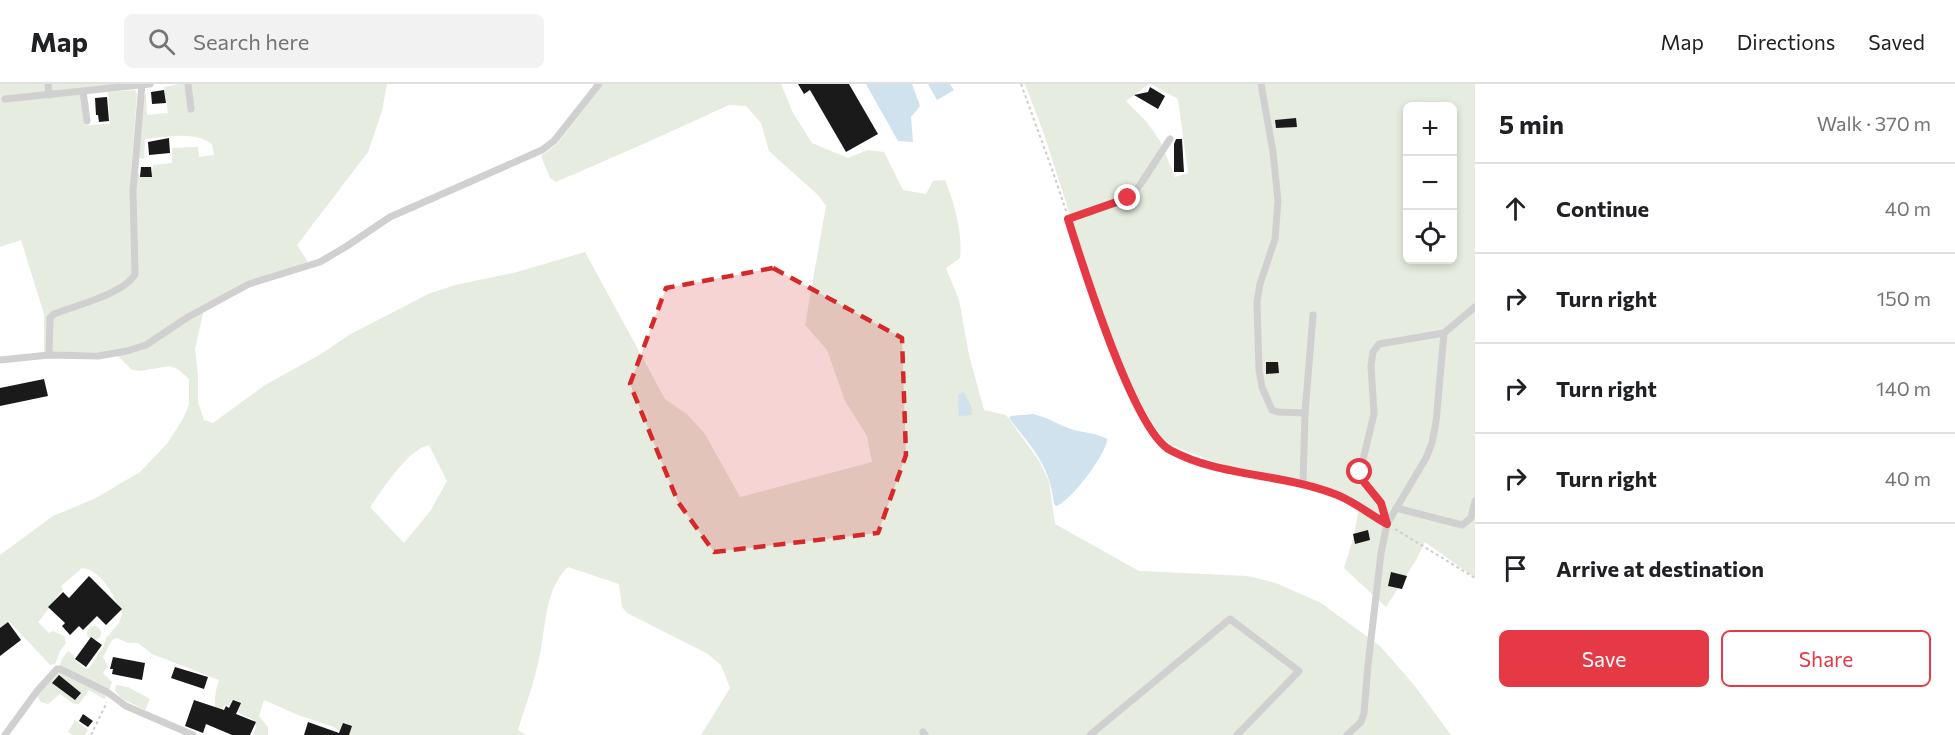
<!DOCTYPE html>
<meta charset="utf-8">
<style>
:root{--surface:#fff;--page:#f2f2f2;--text:#202124;--muted:#757577;--line:#e0e0e0;--accent:#e63946}
body{margin:0;font-family:Commissioner,sans-serif;background:var(--page);color:var(--text)}
.controls{position:absolute;right:18px;top:18px;display:grid;overflow:hidden;border-radius:9px;box-shadow:0 3px 9px #0003}
.controls button{width:54px;height:54px;display:grid;place-items:center;padding:0;border:0;border-bottom:2px solid var(--line);background:var(--surface);color:var(--text);font:30px sans-serif}
.stop{position:absolute;width:18px;height:18px;margin:-14px;border:4px solid #e63946;border-radius:50%;background:#fff}
.stop.end{background:#e63946;border-color:#fff;box-shadow:0 2px 6px #0008}
.list{margin:0;padding:0;list-style:none}
h2{display:flex;justify-content:space-between;align-items:center;height:78px;margin:0;padding:0 24px;font-size:26px}
h2 small{font-size:20px;font-weight:400;color:var(--muted)}
.list li{display:grid;grid-template-columns:39px 1fr auto;gap:18px;align-items:center;box-sizing:border-box;height:90px;padding:0 24px;border-top:2px solid var(--line)}
.list b{display:block;font-size:22px;white-space:nowrap}
.list em{font-size:20px;font-style:normal;color:var(--muted)}
.actions{display:flex;gap:12px;padding:18px 24px}
.actions a{flex:1;padding:14px 0;border:2px solid var(--accent);border-radius:9px;text-align:center;font-size:21px;color:var(--accent)}
.actions .main{background:var(--accent);color:#fff}
.icon{flex:none;width:33px;height:33px;fill:none;stroke:currentColor;stroke-width:2;stroke-linecap:round;stroke-linejoin:round}
.map{position:relative;flex:none;width:1475px;height:651px;overflow:hidden}
header{display:flex;align-items:center;gap:36px;box-sizing:border-box;height:84px;padding:0 30px;background:var(--surface);border-bottom:2px solid var(--line)}
header strong{font-size:28px}
nav{display:flex;gap:33px;margin-inline-start:auto;font-size:21px}
.search{width:420px;height:54px;background:var(--page);display:flex;align-items:center;gap:15px;box-sizing:border-box;padding:0 21px;border-radius:9px;color:var(--muted);font-size:22px}
main{display:flex}
aside{flex:1;background:var(--surface)}
.map>svg:first-child{display:block}
.green{fill:#e6ecdf;fill-rule:evenodd}
.water{fill:#cfe2ee}
.building{fill:#1a1a1a}
.lines{fill:none;stroke-linecap:round;stroke-linejoin:round}
.path{stroke:#cdcdcd;stroke-width:2;stroke-dasharray:3 3;stroke-linecap:butt}
.service{stroke:#d0d0d0;stroke-width:7}
.route{stroke:#e63946;stroke-width:8}
.marked{fill:#d62828;fill-opacity:0.2;stroke:#d62828;stroke-width:4.5;stroke-dasharray:12 8;stroke-linejoin:round}
</style>
<header>
<strong>Map</strong>
<div class="search"><svg class="icon" aria-label="search" viewBox="0 0 24 24"><circle cx="10" cy="10" r="6"/><path d="M15 15l6 6"/></svg>Search here</div>
<nav><a>Map</a><a>Directions</a><a>Saved</a></nav>
</header>
<main>
<div class="map">
<svg width="1475" height="651" viewBox="0 0 1475 651">
<rect width="100%" height="100%" fill="#fff"/>
<g class="green">
<path d="M0 0H129L81 11 84 40 88 41 110 40 108 8 135 6 137 10 131 88 138 90 152 88 153 81 172 79V64L198 63 199 73 214 71 212 60C194 47 167 53 145 55L144 75 139 74 144 11H146L147 31 168 29 164 3 179 0H387L382 27 368 68 297 161 308 178 205 221 195 265 198 291V318L204 336 213 339 265 301 321 270 349 251 428 210 455 201 517 188 585 168 665 315 688 331 705 350 740 413 872 378 867 352 845 317 827 266 805 241 826 122 818 111 769 67 761 39 746 22 729 21 650 57 556 98 550 94 541 72 557 60 603 0H781L793 29 812 59 848 74 868 66 884 68 903 106 926 110 933 97 945 96C954 119 963 148 960 174L946 184 959 216 969 271 984 326 1006 331 1040 378 1049 398 1055 440 1139 487 1248 492 1276 499 1321 519 1380 562 1414 601 1451 651H701L730 604 721 581 708 570 627 529 622 523 619 500 568 483C544 505 546 545 539 575 534 599 525 623 518 646L526 651H339L341 648 334 643 298 631 264 616 259 632 268 643V651H253L256 643 254 636 235 627V625L227 621 224 622 217 639 214 637C216 621 213 612 219 596L152 570 138 559H128L117 554 112 556 103 573 108 582 103 589 112 598 109 606 60 582 62 575 68 567 74 572 75 576 86 585 89 584 103 563 106 554 119 539 122 530C115 513 102 486 82 484L61 502 63 506C53 516 48 527 38 538L49 549 53 547 64 552 66 559 60 567 55 580 50 581 9 537 0 544V471L53 432 94 415 140 388 167 360 183 335 189 321V295L179 286 170 282 140 287 132 286 118 272 103 268H44V230L21 156 0 163ZM429 361 447 397 431 426 404 459 370 423C383 405 408 365 429 361Z"/>
<path d="M1025 0H1149L1126 17 1146 37 1160 57 1175 93 1188 89 1178 15 1151 0H1475V494L1425 458 1416 476 1386 523 1344 484 1353 455 1360 420 1335 406 1224 381 1180 365 1163 355 1149 334 1130 297 1112 253 1085 177 1044 50ZM1408 22H1452V176H1408Z"/>
<circle cx="94" cy="549" r="7"/>
<path d="M61 588 105 610 106 613 104 615 89 606 79 620H74L60 610 48 620 41 618 37 612 39 608 57 589Z"/>
<path d="M116 601 128 603 150 615 145 626 121 614 115 606Z"/>
<path d="M75 636 88 646 85 651H73L68 648Z"/>
</g>
<g class="water">
<path d="M866 0H912L920 22 911 33 913 58 898 57Z"/>
<path d="M928 0H950L954 6 937 16Z"/>
<path d="M964 308 971 322 972 331 959 332 958 310Z"/>
<path d="M1033 330C1048 333 1060 342 1074 346 1085 349 1096 349 1107 355 1108 368 1069 420 1056 422L1054 420C1050 381 1032 364 1009 334L1011 332Z"/>
</g>
<g class="building">
<path d="M798 0H849L878 50 846 68 810 6 804 10Z"/>
<path d="M1150 3 1165 12 1158 25 1134 11 1148 8Z"/>
<path d="M164 6 166 19 152 20 151 8Z"/>
<path d="M107 13 109 37 99 38 98 31H96L95 14Z"/>
<path d="M1296 34 1297 43 1276 44 1275 36Z"/>
<path d="M169 54 170 69 149 71 148 58Z"/>
<path d="M1176 55H1182L1184 88H1174V60Z"/>
<path d="M141 83H151L152 93H140Z"/>
<path d="M1266 278H1278L1279 289 1266 290Z"/>
<path d="M44 295 48 312 0 322V304Z"/>
<path d="M1368 446 1370 456 1355 460 1353 450Z"/>
<path d="M1391 488 1407 492 1402 505 1388 502Z"/>
<path d="M89 492 122 525 106 541 97 532 83 546 79 542 70 551 62 542 65 539 48 523 63 508 69 514Z"/>
<path d="M8 538 21 556 0 572V544Z"/>
<path d="M91 553 102 561 86 583 75 575Z"/>
<path d="M113 573 145 579 142 596 112 590 113 585H110Z"/>
<path d="M175 583 208 593 204 605 171 594Z"/>
<path d="M59 591 81 609 75 616 52 599Z"/>
<path d="M194 616 224 626 226 622 229 624 233 616 241 619 236 630 256 638 250 651H232L206 640 203 649 185 642Z"/>
<path d="M83 630 93 637 88 643 79 637Z"/>
<path d="M308 638 339 649 343 639 352 642 349 651H304Z"/>
</g>
<g class="lines">
<g class="path">
<path d="M1021 0 1053 88 1066 127"/>
<path d="M1071 144C1085 190 1132 340 1168 365 1172 368 1179 370 1185 372 1220 387 1257 393 1295 400"/>
<path d="M1310 403 1333 409 1377 435"/>
<path d="M1395 445 1475 494"/>
<path d="M91 651 107 618"/>
</g>
<g class="service">
<path d="M48 0 49 11"/>
<path d="M188 0 191 25"/>
<path d="M1261 0 1273 68 1278 117 1275 155 1260 200 1257 218 1259 286 1262 303 1272 326 1278 328 1305 329 1303 401"/>
<path d="M83 7 87 37"/>
<path d="M5 15 150 0"/>
<path d="M1068 135 1128 114 1140 101 1170 55"/>
<path d="M49 271 50 234 54 230C74 222 126 209 135 190L133 107 142 0"/>
<path d="M0 276 49 271 98 272 127 267 146 261 188 233 249 200 320 178 347 162 390 133 542 66 554 57 599 0"/>
<path d="M1305 329 1313 231"/>
<path d="M1396 424 1462 441 1471 434 1475 417"/>
<path d="M1387 440 1381 419 1364 398 1360 388 1374 330 1371 282 1373 268 1379 260 1444 249"/>
<path d="M923 648 925 651"/>
<path d="M5 651 37 607 57 585H60L107 608 126 622 193 651"/>
<path d="M1090 651 1230 535 1299 587 1237 651"/>
<path d="M1347 651 1361 638 1364 629 1368 581 1381 469 1387 440 1426 374 1432 359 1436 338 1444 249 1475 223"/>
</g>
</g>
<g class="lines">
<path class="route" d="M1128 114 1068 135C1082 179 1133 346 1170 366 1220 393 1279 389 1332 409 1351 415 1369 430 1387 440L1381 419 1364 398 1360 388"/>
</g>
<path class="marked" d="M773 184 902 254 906 371 878 449 714 468 678 418 630 300 666 204Z"/>
</svg>
<div class="controls">
<button>+</button>
<button>−</button>
<button><svg class="icon" aria-label="locate" viewBox="0 0 24 24"><circle cx="12" cy="12" r="6"/><path d="M12 2v4M12 18v4M2 12h4M18 12h4"/></svg></button>
</div>
<div class="stop" style="left:1360px;top:388px"></div>
<div class="stop end" style="left:1128px;top:114px"></div>
</div>
<aside>
<h2>5 min<small>Walk · 370 m</small></h2>
<ul class="list">
<li><svg class="icon" aria-label="ahead" viewBox="0 0 24 24"><path d="M12 20V5M6 11l6-6 6 6"/></svg><div><b>Continue</b></div><em>40 m</em></li>
<li><svg class="icon" aria-label="right" viewBox="0 0 24 24"><path d="M7 20v-9h11M14 6l5 5-5 5"/></svg><div><b>Turn right</b></div><em>150 m</em></li>
<li><svg class="icon" aria-label="right" viewBox="0 0 24 24"><path d="M7 20v-9h11M14 6l5 5-5 5"/></svg><div><b>Turn right</b></div><em>140 m</em></li>
<li><svg class="icon" aria-label="right" viewBox="0 0 24 24"><path d="M7 20v-9h11M14 6l5 5-5 5"/></svg><div><b>Turn right</b></div><em>40 m</em></li>
<li><svg class="icon" aria-label="arrive" viewBox="0 0 24 24"><path d="M6 21V4h12l-3 4 3 4H6"/></svg><div><b>Arrive at destination</b></div></li>
</ul>
<div class="actions"><a class="main">Save</a><a>Share</a></div>
</aside>
</main>
